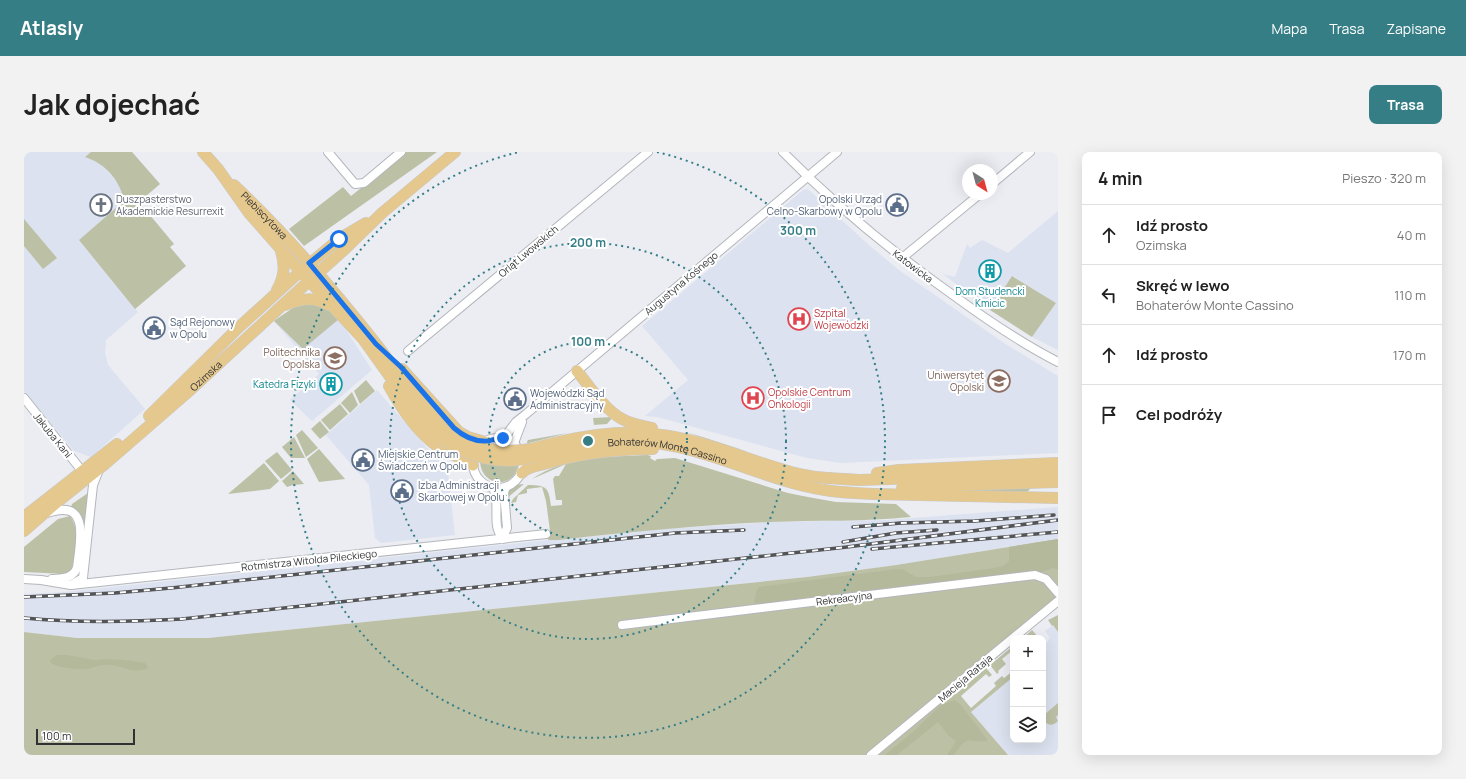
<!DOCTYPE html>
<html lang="pl">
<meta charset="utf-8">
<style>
:root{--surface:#fff;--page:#f2f2f2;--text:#222;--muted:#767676;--line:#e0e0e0;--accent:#367e86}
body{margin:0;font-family:Manrope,sans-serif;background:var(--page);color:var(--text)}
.controls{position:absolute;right:12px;bottom:12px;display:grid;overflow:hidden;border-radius:8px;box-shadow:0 4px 16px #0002}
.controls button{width:36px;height:36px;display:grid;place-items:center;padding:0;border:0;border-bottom:1px solid var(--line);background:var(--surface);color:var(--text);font:20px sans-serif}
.compass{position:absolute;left:938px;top:12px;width:36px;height:36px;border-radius:50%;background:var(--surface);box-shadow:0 4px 16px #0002;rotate:144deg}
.scale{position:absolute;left:12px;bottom:10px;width:99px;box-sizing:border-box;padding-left:4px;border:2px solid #303133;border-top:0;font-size:11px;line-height:14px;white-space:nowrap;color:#303133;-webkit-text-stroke:3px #fff;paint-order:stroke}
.stop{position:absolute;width:12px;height:12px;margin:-9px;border:3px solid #1a73e8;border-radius:50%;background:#fff}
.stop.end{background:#1a73e8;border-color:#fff;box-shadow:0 1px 4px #0008}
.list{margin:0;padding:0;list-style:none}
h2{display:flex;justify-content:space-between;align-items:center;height:52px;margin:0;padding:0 16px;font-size:17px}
h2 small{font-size:13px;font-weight:400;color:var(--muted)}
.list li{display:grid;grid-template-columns:26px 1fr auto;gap:12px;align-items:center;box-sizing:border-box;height:60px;padding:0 16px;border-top:1px solid var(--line)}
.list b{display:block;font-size:15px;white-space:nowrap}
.list p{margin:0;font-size:13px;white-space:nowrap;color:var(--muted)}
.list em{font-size:13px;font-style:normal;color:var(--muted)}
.icon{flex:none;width:22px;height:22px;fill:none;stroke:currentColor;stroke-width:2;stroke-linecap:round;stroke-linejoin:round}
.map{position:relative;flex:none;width:1034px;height:603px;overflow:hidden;border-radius:8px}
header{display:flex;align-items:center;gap:24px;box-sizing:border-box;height:56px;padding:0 20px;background:var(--accent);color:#fff}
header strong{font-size:19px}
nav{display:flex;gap:22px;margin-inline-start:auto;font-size:14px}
.intro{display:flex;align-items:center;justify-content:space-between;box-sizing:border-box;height:96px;padding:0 24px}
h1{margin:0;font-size:28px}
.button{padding:10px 18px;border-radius:8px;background:var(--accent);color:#fff;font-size:14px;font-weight:700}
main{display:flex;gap:24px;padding:0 24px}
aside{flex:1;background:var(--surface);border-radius:8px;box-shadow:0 4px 16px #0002}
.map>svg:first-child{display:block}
.built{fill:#dce2ef}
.green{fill:#bcc1a6}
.forest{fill:#b4b99b}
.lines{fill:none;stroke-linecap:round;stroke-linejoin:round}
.minor-casing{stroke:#b3b6bb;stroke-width:10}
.major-casing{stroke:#c9c9ca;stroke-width:12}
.minor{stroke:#fff;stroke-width:8}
.major{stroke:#e5c88d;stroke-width:11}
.rail-casing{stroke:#535457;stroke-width:3.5}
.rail{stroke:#fff;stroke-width:2;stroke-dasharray:6;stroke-linecap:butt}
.major-bridge-casing{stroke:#c9c9ca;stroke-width:12;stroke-linecap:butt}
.major-bridge{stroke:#e5c88d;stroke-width:11}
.route{stroke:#1a73e8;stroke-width:5}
.ring{fill:none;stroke:#367e86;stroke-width:2;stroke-dasharray:2 4}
.labels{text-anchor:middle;stroke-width:4;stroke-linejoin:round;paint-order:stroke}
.worship-label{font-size:10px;fill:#5b616d;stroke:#fff;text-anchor:start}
.service-label{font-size:10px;fill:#4e5e75;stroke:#fff;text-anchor:start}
.street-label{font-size:10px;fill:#303133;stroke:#fff}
.culture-label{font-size:10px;fill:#0d838f;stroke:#fff}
.health-label{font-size:10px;fill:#be3a42;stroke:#fff;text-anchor:start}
.education-label{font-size:10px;fill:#785e54;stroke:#fff;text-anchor:end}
.centre{fill:#367e86;stroke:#fff;stroke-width:2}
.ring-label{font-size:12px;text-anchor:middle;font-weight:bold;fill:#367e86;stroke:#fff;stroke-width:4;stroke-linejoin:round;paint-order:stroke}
</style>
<header>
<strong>Atlasly</strong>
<nav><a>Mapa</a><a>Trasa</a><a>Zapisane</a></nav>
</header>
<div class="intro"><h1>Jak dojechać</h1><a class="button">Trasa</a></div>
<main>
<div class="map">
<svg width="1034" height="603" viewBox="0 0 1034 603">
<rect width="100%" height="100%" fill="#ebedf3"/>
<g class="built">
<path d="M5 0H108L136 32 115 50 150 92 146 95 162 114 111 157 114 160 82 188 81 201 84 213 121 257 67 305 50 299 0 239V4Z"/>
<path d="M784 37 846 94 875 118 980 191 1034 224V301L817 311 783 306 633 265 621 264 664 228 618 174 779 38Z"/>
<path d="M1034 59V198L1008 185 1032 151 989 124 966 158 919 122 931 125 943 92 946 96 958 88 984 101Z"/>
<path d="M258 163 315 167 348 218 288 269 266 248 295 222 250 169Z"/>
<path d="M353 238 424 320 431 383 357 391 351 386 345 333 302 283Z"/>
<path d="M1034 355V387L872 413 783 425 184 486H53L0 480V442L42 440 524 388H535L624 378 749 370 862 368Z"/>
<path d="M1034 469V603H984L947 560 989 525V588H1019V500L1023 497 1019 492H1020L1024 489V488L1026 486 1021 479Z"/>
</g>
<g class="green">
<path d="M67 0H108L136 32 115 50 150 92 146 95 162 114 111 157 55 88 100 49C96 28 82 12 61 5Z"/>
<path d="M382 0H413L280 94 265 77 319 35 327 44Z"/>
<path d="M0 67 33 106 19 117 0 94Z"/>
<path d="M988 124 1032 151 1008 185 966 158Z"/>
<path d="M273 153H298L315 167 279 197 250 169Z"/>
<path d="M342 228 351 239 336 252 330 239Z"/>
<path d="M328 240 334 253 326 261 317 251Z"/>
<path d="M316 252 324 262 306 278 297 268Z"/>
<path d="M589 265 583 272 570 273 569 266Z"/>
<path d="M296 269 305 280 296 287 287 277Z"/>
<path d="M278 278 294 296 282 305 272 283Z"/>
<path d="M663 280 725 300 692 291Z"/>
<path d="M544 281 505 291 509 310H507L503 290 504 288Z"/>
<path d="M270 285 281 306H267L258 295Z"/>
<path d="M470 292H475L486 295 494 313C489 339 456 334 456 308Z"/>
<path d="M295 297 321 327 295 330 283 307Z"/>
<path d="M253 300 268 318 257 327 241 309Z"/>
<path d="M623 303 627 304 626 306 631 309 633 307 651 306 764 341 784 345 812 350 872 352 887 365C840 370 794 368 747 370 676 373 606 380 535 388H524L526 379 522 349 518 335 503 337V341L494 343 492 350 487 351 489 347 504 333C523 333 525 336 527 354L538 353V348H532L529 327 531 324H535L542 312 508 327C541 304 585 305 623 303Z"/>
<path d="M240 311 255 329 246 337 204 342Z"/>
<path d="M269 319 280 332 269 333 263 335 258 329Z"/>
<path d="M500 332 482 347C483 337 490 332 500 332Z"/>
<path d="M1007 336 1002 341 899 339Z"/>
<path d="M64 341 65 342 60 380 57 364 47 355 48 352Z"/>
<path d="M46 364C57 379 51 400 48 417L41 422 0 420V395L34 367Z"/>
<path d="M1034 387V449L927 538 932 542 962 516 968 523 965 525 962 522 937 544 947 556 972 534 970 531 978 524 980 526 989 519V525L947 560 984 603H0V480L53 486H184L783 425 872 413Z"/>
<path d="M1034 463V480L1029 473 1028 474 1024 468Z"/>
<path d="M1008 478 1015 486H999Z"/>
<path d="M989 494V498L978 507 982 512 974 519 975 520 973 522 966 513Z"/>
<path d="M1034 551V563L1032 565 1034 569C1029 574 1025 574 1020 569V563Z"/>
</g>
<g class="forest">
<path d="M1034 387V417L1028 416 1011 423 734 454 730 450 733 438 735 435 873 417H878L892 425H905L970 416 979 414 985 409V395Z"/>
<path d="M33 503H43L71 508 81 507 101 508 121 511 123 513 124 516C107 523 100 513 84 513 77 512 70 516 62 517 53 518 33 516 26 510V508Z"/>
<path d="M930 548 936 552 963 587V589C942 591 945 581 930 603H923L932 589 925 584 914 570 873 603H861L889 580 917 553Z"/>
</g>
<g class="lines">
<g class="minor-casing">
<g id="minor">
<path d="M304 0 331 32 340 31 377 0"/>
<path d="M759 0C811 53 868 100 929 143 963 168 997 191 1034 210"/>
<path d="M968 32 1006 0"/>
<path d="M878 106 956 42"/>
<path d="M384 199 624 0"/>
<path d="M0 246 58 319"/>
<circle cx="474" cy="311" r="25"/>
<path d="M479 287 492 270 502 262 813 0"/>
<path d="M490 291 498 270"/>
<path d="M469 336C475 348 471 361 473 374 474 379 476 383 478 387"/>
<path d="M23 361C67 346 56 389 53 416 48 427 39 426 28 427"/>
<path d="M478 387 483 376 480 340 482 335"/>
<path d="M0 427 17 428 47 433 59 426 69 333 75 318"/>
<path d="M47 433 522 382"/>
<path d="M598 473 1011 423 1022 427 1034 441"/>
<path d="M847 603 1034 449"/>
</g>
</g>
<g class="major-casing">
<g id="major">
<path d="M179 0 194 17 225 61 276 119 339 187 397 268 410 281 418 287"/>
<path id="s1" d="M210 33C262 82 309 137 353 193 376 222 394 258 424 280"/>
<path d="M253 138C261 124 261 113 257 99"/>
<path d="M261 153C277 147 289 144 305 153"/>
<path d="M378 217 435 280 444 285 461 290"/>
<path d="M553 219C566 235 580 257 598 267 607 272 618 274 628 276"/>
<path d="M365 234C377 256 392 279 413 294 424 302 438 305 449 313"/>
<path d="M125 264 213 177 269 126 315 87 342 71"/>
<path d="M507 297C554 284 596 276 645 284 687 291 726 309 767 320 789 326 813 327 836 328L1034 321"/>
<path id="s2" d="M509 305C567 290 611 282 670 299 714 311 756 331 801 338 832 343 863 342 895 343 941 344 988 345 1034 346"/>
<path d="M498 321C503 315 513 314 520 312 556 301 592 297 629 297"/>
<path d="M853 321 875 318 1034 311"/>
<path d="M878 336 936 333 1034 330"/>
<path d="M0 365 93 292"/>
<path id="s3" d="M0 379 32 351 81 312 164 240 264 148 321 97 358 61 431 0"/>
</g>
</g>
<use href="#minor" class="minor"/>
<use href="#major" class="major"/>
<g class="rail-casing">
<g id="rail">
<path d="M829 375 877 371 951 369 1030 363"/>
<path d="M819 390 872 381 913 378"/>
<path d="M848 397 1034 380"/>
<path d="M0 445 91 441 147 436 651 381 720 378"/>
<path d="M0 466C52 471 105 470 158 467L823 395 1034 368"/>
</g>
</g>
<use href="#rail" class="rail"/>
<g class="major-bridge-casing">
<g id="major-bridge">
<path d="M424 280C449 297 477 302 507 297"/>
<path d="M418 287C444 305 478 314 509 305"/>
</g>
</g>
<use href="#major-bridge" class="major-bridge"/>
</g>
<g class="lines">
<path class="route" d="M315 87 285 111 352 192 377 215 430 276C438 283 449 289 460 289 465 290 471 286 479 286"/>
</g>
<g class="ring">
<circle cx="564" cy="289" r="99"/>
<circle cx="564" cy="289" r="198"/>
<path d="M633 0A297 297 0 1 1 495 0"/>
</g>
<defs>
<g id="church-ring" transform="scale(1.15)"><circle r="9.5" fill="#fff" stroke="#6b7280" stroke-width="1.5"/><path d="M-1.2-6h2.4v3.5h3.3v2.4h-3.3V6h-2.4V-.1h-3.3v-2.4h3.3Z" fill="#6b7280"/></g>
<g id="civic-ring" transform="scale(1.15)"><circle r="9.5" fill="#fff" stroke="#5c6f8a" stroke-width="1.5"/><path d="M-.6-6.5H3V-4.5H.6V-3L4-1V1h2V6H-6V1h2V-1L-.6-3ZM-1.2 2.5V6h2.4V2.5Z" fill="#5c6f8a"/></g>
<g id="building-ring" transform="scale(1.15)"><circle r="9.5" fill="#fff" stroke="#0f9aa8" stroke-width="1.5"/><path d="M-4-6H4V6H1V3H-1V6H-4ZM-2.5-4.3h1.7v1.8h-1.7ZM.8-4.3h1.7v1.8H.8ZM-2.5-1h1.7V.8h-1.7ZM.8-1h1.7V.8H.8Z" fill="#0f9aa8"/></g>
<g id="hospital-ring" transform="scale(1.15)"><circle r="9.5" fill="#fff" stroke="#e0444e" stroke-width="1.5"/><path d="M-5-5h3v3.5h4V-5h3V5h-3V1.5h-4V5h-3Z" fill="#e0444e"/></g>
<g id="university-ring" transform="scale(1.15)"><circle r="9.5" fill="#fff" stroke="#8d6e63" stroke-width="1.5"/><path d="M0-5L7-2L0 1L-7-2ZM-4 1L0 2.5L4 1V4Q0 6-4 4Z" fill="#8d6e63"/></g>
</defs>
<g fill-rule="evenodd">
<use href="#church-ring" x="77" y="53"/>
<use href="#civic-ring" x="873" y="53"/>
<use href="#building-ring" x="966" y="119"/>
<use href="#hospital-ring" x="775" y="167"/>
<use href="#civic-ring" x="130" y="176"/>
<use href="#university-ring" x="311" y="206"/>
<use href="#university-ring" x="975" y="229"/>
<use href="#building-ring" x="307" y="232"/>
<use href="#hospital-ring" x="729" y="246"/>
<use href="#civic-ring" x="491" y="247"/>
<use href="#civic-ring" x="339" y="308"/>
<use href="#civic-ring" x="378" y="339"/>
</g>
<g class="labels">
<g class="worship-label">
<text x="92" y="51">Duszpasterstwo<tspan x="92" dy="12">Akademickie Resurrexit</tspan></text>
</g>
<g class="service-label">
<text x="858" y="51" text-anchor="end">Opolski Urząd<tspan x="858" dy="12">Celno-Skarbowy w Opolu</tspan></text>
<text x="146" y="174">Sąd Rejonowy<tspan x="146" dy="12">w Opolu</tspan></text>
<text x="506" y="245">Wojewódzki Sąd<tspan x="506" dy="12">Administracyjny</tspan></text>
<text x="354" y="306">Miejskie Centrum<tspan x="354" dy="12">Świadczeń w Opolu</tspan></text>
<text x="394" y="337">Izba Administracji<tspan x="394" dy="12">Skarbowej w Opolu</tspan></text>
</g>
<g class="street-label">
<text dy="4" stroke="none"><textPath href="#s1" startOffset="43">Plebiscytowa</textPath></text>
<text transform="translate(504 99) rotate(-40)" y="4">Orląt Lwowskich</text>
<text transform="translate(889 114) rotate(37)" y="4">Katowicka</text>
<text transform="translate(657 131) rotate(-40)" y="4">Augustyna Kośnego</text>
<text dy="4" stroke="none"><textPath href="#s3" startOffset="239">Ozimska</textPath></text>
<text transform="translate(29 283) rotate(51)" y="4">Jakuba Kani</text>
<text dy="4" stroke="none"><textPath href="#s2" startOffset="137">Bohaterów Monte Cassino</textPath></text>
<text transform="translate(285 408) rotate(-6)" y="4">Rotmistrza Witolda Pileckiego</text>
<text transform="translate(820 446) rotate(-7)" y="4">Rekreacyjna</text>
<text transform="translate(941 526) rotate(-40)" y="4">Macieja Rataja</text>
</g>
<g class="culture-label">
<text x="966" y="143">Dom Studencki<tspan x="966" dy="12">Kmicic</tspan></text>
<text x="292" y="236" text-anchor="end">Katedra Fizyki</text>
</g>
<g class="health-label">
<text x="790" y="165">Szpital<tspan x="790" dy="12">Wojewódzki</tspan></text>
<text x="744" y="244">Opolskie Centrum<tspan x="744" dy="12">Onkologii</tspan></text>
</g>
<g class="education-label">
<text x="296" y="204">Politechnika<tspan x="296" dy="12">Opolska</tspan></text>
<text x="960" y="227">Uniwersytet<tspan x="960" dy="12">Opolski</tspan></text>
</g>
</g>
<circle cx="564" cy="289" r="6" class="centre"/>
<g class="ring-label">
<text x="774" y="83">300 m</text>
<text x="564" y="95">200 m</text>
<text x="564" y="194">100 m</text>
</g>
</svg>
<div class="controls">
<button>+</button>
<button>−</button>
<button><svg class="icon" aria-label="layers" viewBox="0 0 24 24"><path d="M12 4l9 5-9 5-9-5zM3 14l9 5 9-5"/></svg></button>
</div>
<svg class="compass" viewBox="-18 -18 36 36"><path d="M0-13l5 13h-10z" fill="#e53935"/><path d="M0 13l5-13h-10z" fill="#767676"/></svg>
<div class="scale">100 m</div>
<div class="stop" style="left:315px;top:87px"></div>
<div class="stop end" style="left:479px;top:286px"></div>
</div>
<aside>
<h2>4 min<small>Pieszo · 320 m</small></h2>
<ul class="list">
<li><svg class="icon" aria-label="ahead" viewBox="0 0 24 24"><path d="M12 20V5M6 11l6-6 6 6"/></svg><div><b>Idź prosto</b><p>Ozimska</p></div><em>40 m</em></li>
<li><svg class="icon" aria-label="left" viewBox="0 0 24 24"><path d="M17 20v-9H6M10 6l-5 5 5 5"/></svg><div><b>Skręć w lewo</b><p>Bohaterów Monte Cassino</p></div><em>110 m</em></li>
<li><svg class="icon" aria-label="ahead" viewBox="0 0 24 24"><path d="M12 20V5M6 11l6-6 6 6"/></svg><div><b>Idź prosto</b></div><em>170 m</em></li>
<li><svg class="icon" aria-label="arrive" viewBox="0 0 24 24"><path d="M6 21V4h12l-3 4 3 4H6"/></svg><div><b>Cel podróży</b></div></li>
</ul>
</aside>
</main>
